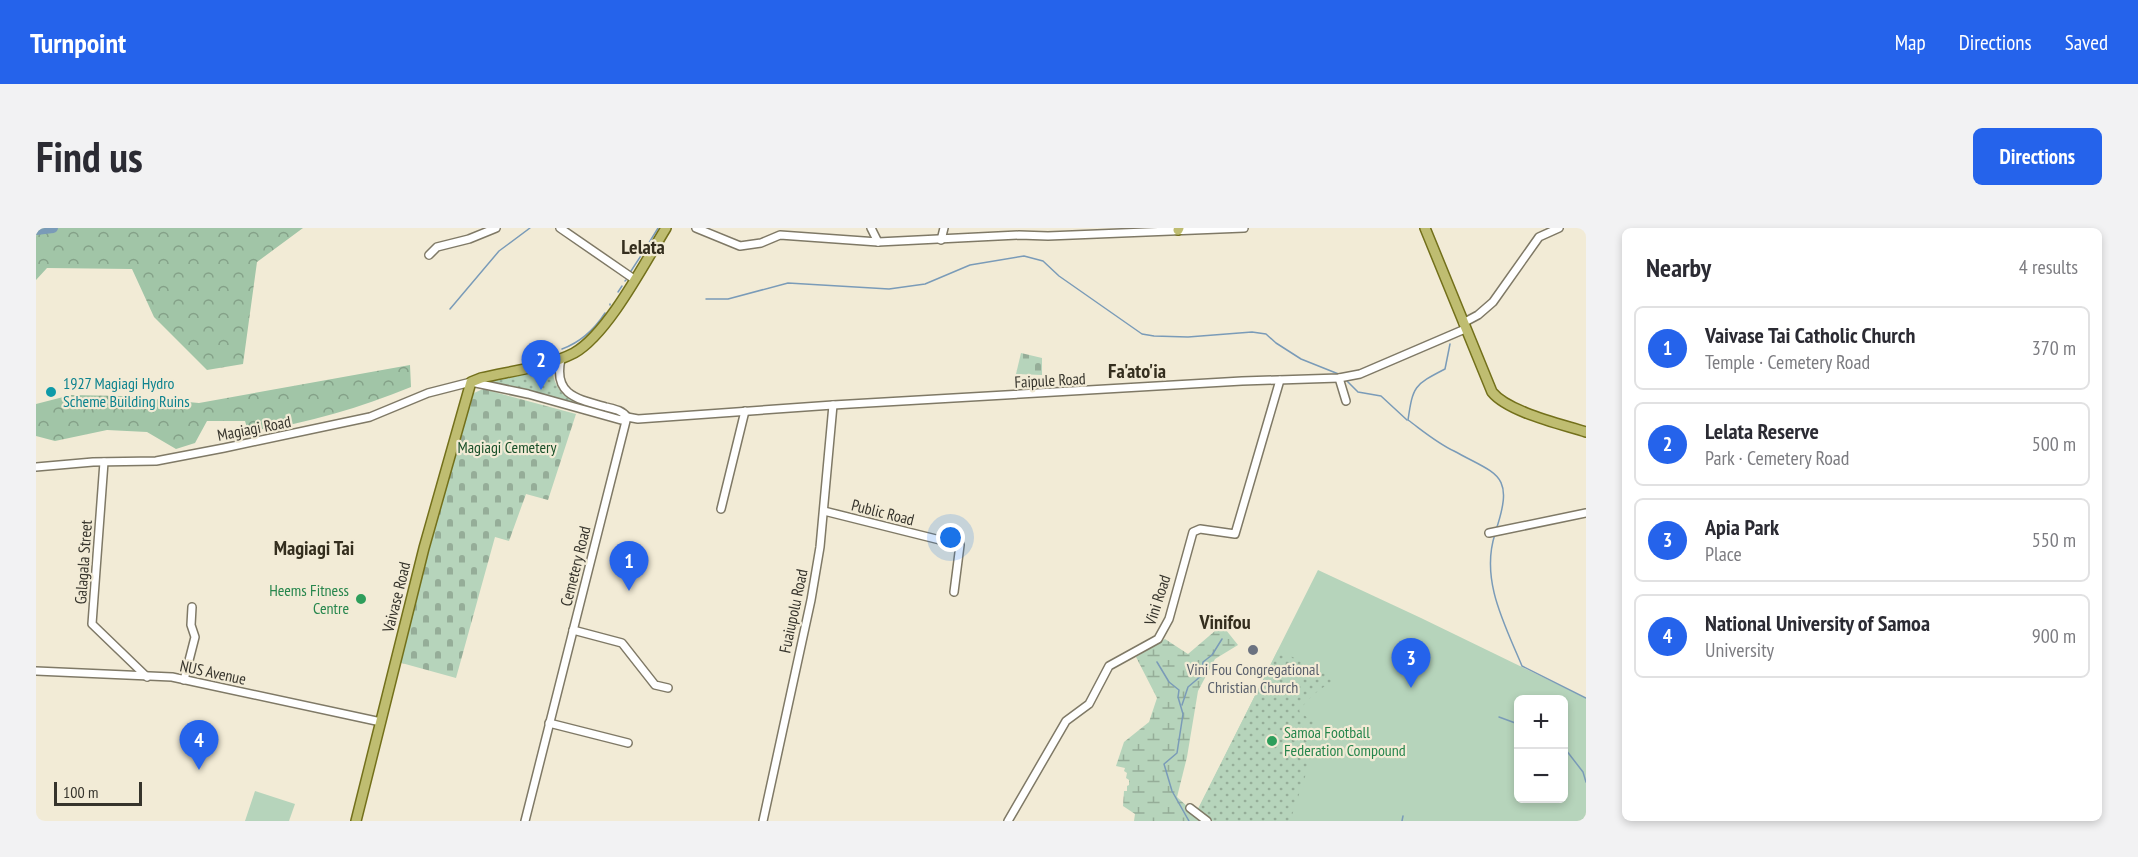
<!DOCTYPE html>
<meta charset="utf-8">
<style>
:root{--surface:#fff;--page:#f2f2f3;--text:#2b2b33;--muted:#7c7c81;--line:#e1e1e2;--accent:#2563eb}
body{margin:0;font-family:"PT Sans Narrow",sans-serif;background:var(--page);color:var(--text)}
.controls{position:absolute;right:18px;bottom:18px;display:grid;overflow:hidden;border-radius:9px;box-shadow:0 3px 9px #0003}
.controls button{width:54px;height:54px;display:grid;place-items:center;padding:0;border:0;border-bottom:2px solid var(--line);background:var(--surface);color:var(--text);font:30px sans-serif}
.scale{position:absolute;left:18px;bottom:15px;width:88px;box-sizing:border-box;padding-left:6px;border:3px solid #36342c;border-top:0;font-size:16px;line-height:21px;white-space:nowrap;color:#36342c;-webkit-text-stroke:4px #f2ebd6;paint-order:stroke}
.you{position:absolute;left:915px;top:310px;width:21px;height:21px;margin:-15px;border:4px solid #fff;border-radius:50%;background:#1a73e8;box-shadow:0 0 0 9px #1a73e833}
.badge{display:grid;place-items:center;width:39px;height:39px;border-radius:50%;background:var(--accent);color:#fff;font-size:20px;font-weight:700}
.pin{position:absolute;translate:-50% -50px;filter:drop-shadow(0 2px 3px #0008)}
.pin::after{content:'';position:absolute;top:32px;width:21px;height:18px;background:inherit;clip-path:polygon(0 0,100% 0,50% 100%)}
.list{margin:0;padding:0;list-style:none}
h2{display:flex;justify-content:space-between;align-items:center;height:78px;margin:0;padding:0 24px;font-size:26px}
h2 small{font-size:20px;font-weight:400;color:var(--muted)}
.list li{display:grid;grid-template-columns:39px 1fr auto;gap:18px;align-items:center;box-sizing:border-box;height:84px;margin:0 12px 12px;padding:0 12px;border:2px solid var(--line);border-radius:9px}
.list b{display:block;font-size:22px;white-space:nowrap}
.list p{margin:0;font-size:20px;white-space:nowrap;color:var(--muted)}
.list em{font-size:20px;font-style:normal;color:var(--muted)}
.map{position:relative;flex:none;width:1550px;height:593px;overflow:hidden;border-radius:9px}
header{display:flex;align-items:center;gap:36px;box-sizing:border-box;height:84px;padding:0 30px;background:var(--accent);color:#fff}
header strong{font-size:28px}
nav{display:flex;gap:33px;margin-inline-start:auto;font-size:21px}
.intro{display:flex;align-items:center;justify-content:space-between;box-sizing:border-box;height:144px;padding:0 36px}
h1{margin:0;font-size:42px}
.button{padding:15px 27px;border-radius:9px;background:var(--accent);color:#fff;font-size:21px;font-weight:700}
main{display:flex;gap:36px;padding:0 36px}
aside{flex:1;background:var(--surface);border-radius:9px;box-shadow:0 3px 9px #0003}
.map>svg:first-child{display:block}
.green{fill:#b6d4bb;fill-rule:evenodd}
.forest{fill:url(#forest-crowns)}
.wetland{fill:url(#wetland-marsh)}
.cemetery{fill:url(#cemetery-stones)}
.park{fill:url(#park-dots)}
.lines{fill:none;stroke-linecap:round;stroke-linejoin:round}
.stream{stroke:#7a9bb8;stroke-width:1.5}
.river{stroke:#7a9bb8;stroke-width:10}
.minor-casing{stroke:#7f7966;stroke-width:10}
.major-casing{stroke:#73701b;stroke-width:12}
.minor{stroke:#fff;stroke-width:7}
.major{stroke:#bfbd71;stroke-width:9}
.culture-dot{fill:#0f9aa8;stroke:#f2ebd6;stroke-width:2}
.leisure-dot{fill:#2e9e5b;stroke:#f2ebd6;stroke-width:2}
.worship-dot{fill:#6b7280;stroke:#f2ebd6;stroke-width:2}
.labels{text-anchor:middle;stroke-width:4.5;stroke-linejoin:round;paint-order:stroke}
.street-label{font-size:16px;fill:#36342c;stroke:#f2ebd6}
.culture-label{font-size:16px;fill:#0d838f;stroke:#f2ebd6;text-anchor:start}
.park-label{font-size:16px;fill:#195029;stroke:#f2ebd6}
.leisure-label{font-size:16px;fill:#27864d;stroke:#f2ebd6;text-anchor:end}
.worship-label{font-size:16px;fill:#5b616d;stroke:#f2ebd6}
.quarter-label{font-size:20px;font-weight:bold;fill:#342e1e;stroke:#f2ebd6}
</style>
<header>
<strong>Turnpoint</strong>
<nav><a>Map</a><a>Directions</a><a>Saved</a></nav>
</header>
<div class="intro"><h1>Find us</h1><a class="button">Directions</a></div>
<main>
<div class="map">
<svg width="1550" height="593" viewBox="0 0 1550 593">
<defs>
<pattern id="forest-crowns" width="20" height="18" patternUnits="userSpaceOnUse" patternTransform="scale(1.5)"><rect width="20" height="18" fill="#a1c5a7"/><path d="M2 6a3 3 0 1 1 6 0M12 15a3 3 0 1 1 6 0" fill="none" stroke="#84a188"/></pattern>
<pattern id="wetland-marsh" width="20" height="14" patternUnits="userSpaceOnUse" patternTransform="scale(1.5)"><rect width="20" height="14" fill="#b6d4bb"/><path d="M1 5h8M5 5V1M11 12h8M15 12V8" fill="none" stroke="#95ad98"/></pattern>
<pattern id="cemetery-stones" width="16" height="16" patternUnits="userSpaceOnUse" patternTransform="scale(1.5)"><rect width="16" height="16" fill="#b6d4bb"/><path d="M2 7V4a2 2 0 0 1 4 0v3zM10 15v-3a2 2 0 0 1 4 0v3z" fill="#95ad98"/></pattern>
<pattern id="park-dots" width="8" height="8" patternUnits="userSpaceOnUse" patternTransform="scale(1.5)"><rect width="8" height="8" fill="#b6d4bb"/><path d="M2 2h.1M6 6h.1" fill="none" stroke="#95ad98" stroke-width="1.8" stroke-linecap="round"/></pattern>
</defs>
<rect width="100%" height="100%" fill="#f2ebd6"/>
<g class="green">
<path d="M1282 342 1385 390 1550 470V593H1177L1162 581ZM1482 472H1528V570H1482Z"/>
<path d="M219 563 259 576 253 593H209Z"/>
</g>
<g class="forest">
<path d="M0 0H267L221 34 207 136 171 142 118 89 96 41 11 40 0 52Z"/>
<path d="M374 137 375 159C322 180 269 197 212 203L209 193H171L159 215 140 221 111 204 71 202 19 213 0 208V176L35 167 85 168 163 175Z"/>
</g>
<path class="wetland" d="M1186 397 1202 417 1179 431 1162 463 1151 529 1141 569 1167 593H1098L1099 586 1087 578 1088 563H1091V558L1093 557V552L1090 550 1091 545 1088 543 1089 540 1080 538 1088 514 1113 494 1121 470 1100 429 1129 411 1152 426Z"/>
<g class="cemetery">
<path d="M985 125 1006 130V147L980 146Z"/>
<path d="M447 161 540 186 512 272 490 266 473 313 459 309 420 450 362 434 432 172 438 165Z"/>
</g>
<g class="park">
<path d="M512 139 516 142C523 185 559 170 583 188L455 154V151Z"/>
<path d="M1242 422 1302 451C1285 459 1274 468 1263 483L1277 494 1273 537 1254 593H1177L1162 581Z"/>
</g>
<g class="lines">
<g class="stream">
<path d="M611 18 622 0"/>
<path d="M595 43 608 23"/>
<path d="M589 53 590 52"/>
<path d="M582 64 586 58"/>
<path d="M670 71H692L752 55 853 61 889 56 934 37 988 28 1007 33 1023 48 1106 106 1118 108 1152 109 1216 104 1230 106 1240 115 1265 131 1305 147"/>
<path d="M574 77V76"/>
<path d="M414 81 463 23 494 0"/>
<path d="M1414 116 1409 141C1378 157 1377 158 1372 192 1387 203 1401 215 1418 223 1461 247 1479 245 1460 302"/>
<path d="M526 121C545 114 558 102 569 85"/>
<path d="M517 125 519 124"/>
<path d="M1311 153 1322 164 1345 168 1371 192"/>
<path d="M1459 306C1444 352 1469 397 1486 438L1550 470"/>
<path d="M1121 434 1133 454 1143 462 1142 469 1147 486 1141 525 1128 536 1136 563 1153 593"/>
<path d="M1146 477 1152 459 1165 448 1167 434 1176 427 1186 411"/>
<path d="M1463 489 1482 496"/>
<path d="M1530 522 1547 544 1550 554"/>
<path d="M1366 593 1367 588"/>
</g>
<path class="river" d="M0 2 17 0"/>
<g class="minor-casing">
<g id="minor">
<path d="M524 0 598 51"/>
<path d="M660 0 704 18 725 15 744 7 842 14 983 7 1012 8 1208 0"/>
<path d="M835 0 842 14"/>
<path d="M905 12 908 0"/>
<path d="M393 27 401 19 433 11 460 0"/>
<path d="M1427 95 1442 87 1457 74 1503 9 1523 0"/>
<path d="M1303 150 1310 173"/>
<path d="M68 234 56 396 111 449"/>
<path d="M0 239 57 234 120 233 188 220 334 189 392 165 435 154 492 166 585 192 591 189 602 191 797 177 1206 153 1303 150 1324 146 1429 101"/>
<path d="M685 281 709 183"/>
<path d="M788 283 924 317 918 364"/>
<path d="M1453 305 1550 285"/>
<path d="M537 402 586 415 619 457 632 460"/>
<path d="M0 443 136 449 345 494"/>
<path d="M148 452 159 409 155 397 156 379"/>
<path d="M513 495 592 515"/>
<path d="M1154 580 1171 593"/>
<path d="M489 593 591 189C586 182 578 181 570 179 541 171 517 167 525 131"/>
<path d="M727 593 775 372 784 319 797 177"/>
<path d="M972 593 1030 493 1053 476 1073 438 1122 411 1133 391 1157 304 1164 301 1199 306 1244 152"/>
</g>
</g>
<g class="major-casing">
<g id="major">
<path d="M1389 0 1456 164C1472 184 1525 196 1550 204"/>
<path d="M1142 2 1143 0"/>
<path d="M320 593 388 320 435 154 445 150C475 143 511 139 538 125 572 106 609 34 630 0"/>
</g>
</g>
<use href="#minor" class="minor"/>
<use href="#major" class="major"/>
</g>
<circle class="culture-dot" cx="15" cy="164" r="6"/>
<g class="leisure-dot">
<circle cx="325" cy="371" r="6"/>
<circle cx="1236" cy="513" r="6"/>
</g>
<circle class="worship-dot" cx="1217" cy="422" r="6"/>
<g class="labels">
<g class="street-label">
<text transform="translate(1014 152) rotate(-3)" y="6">Faipule Road</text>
<text transform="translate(218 200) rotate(-11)" y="6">Magiagi Road</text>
<text transform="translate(847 284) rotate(14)" y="6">Public Road</text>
<text transform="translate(47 334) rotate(-86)" y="6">Galagala Street</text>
<text transform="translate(539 338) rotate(-76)" y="6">Cemetery Road</text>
<text transform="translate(360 369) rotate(-76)" y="6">Vaivase Road</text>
<text transform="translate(1121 372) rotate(-72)" y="6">Vini Road</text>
<text transform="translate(757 383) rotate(-78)" y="6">Fuaiupolu Road</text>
<text transform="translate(177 444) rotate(12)" y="6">NUS Avenue</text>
</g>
<g class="culture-label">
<text x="27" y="161">1927 Magiagi Hydro<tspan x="27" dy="18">Scheme Building Ruins</tspan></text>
</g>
<g class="park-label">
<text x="471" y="225">Magiagi Cemetery</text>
</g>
<g class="leisure-label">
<text x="313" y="368">Heems Fitness<tspan x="313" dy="18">Centre</tspan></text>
<text x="1248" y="510" text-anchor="start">Samoa Football<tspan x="1248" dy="18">Federation Compound</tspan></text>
</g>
<g class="worship-label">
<text x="1217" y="447">Vini Fou Congregational<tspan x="1217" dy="18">Christian Church</tspan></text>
</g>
<g class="quarter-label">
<text x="607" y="26">Lelata</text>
<text x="1101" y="150">Fa'ato'ia</text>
<text x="278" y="327">Magiagi Tai</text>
<text x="1189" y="401">Vinifou</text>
</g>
</g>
</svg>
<div class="controls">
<button>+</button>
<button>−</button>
</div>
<div class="scale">100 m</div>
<div class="you"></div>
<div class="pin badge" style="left:593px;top:363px">1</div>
<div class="pin badge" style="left:505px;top:162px">2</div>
<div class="pin badge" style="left:1375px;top:460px">3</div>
<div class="pin badge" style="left:163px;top:542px">4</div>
</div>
<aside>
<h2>Nearby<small>4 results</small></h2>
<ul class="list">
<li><span class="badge">1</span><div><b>Vaivase Tai Catholic Church</b><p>Temple · Cemetery Road</p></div><em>370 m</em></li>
<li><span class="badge">2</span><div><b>Lelata Reserve</b><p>Park · Cemetery Road</p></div><em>500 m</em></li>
<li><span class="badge">3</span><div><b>Apia Park</b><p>Place</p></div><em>550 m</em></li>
<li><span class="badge">4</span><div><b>National University of Samoa</b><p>University</p></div><em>900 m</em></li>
</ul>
</aside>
</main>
